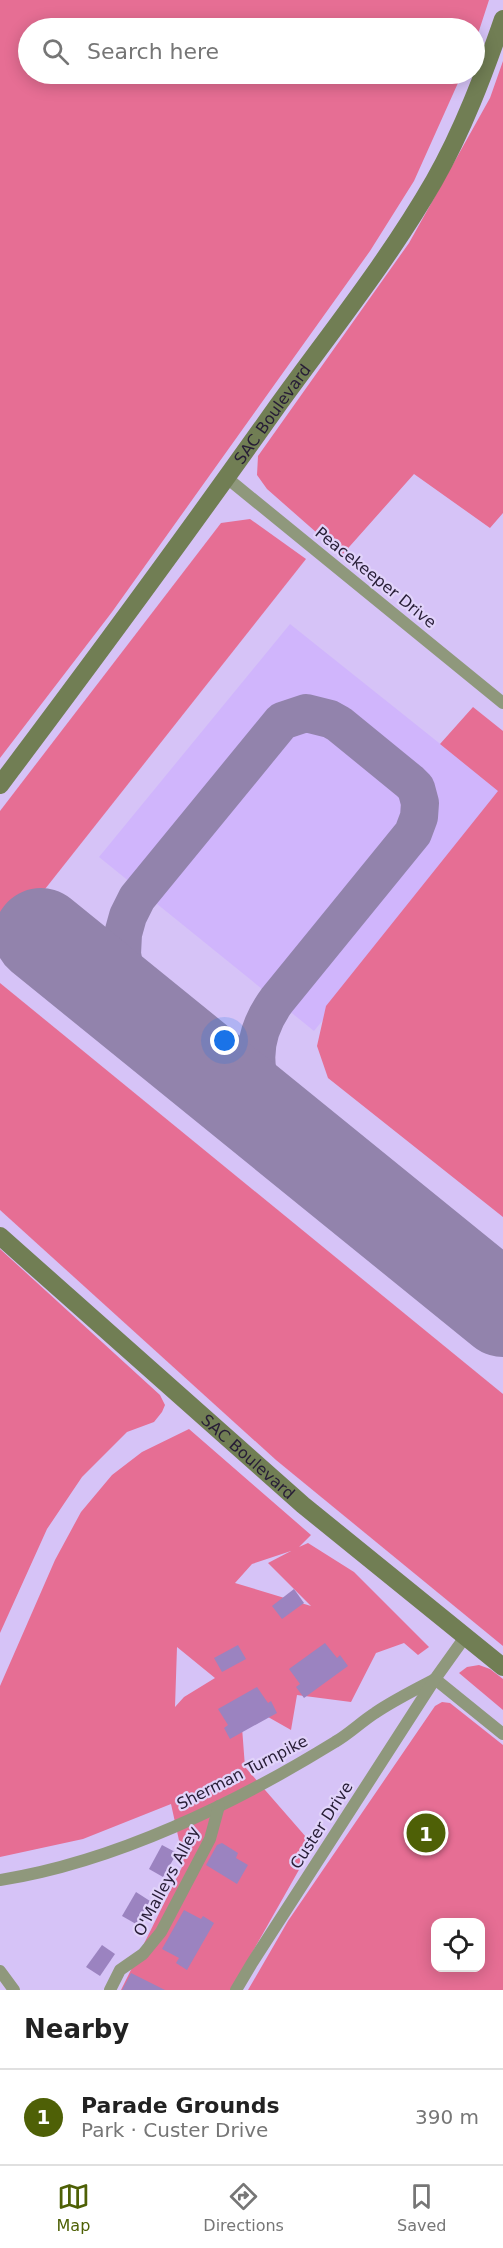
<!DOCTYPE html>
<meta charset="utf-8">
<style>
:root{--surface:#fff;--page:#f2f2f2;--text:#222;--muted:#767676;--line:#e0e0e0;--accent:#4e6006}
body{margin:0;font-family:"DejaVu Sans",sans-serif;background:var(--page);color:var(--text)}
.controls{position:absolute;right:18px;bottom:18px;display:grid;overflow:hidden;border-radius:12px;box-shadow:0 3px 15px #0003}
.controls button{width:54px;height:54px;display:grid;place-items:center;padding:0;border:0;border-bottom:2px solid var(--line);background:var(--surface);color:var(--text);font:30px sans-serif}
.you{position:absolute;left:225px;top:1041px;width:21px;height:21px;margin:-15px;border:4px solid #fff;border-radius:50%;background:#1a73e8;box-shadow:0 0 0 9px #1a73e833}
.badge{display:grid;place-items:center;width:39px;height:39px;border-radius:50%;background:var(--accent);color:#fff;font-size:20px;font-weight:700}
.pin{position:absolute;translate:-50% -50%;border:3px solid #fff;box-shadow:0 2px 6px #0006}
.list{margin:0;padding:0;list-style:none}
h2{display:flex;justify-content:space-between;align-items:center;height:78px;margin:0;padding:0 24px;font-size:26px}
h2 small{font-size:20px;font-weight:400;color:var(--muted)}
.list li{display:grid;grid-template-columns:39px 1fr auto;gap:18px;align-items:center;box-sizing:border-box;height:96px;padding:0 24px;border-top:2px solid var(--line)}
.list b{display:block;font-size:22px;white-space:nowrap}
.list p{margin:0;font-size:20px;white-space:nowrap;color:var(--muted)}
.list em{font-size:20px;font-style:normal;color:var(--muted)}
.icon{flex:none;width:33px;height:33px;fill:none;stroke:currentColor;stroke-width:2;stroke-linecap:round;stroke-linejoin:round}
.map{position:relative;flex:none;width:503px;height:1990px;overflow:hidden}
.search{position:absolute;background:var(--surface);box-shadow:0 3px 15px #0003;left:18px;right:18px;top:18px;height:66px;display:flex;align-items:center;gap:15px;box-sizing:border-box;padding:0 21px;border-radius:33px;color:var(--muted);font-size:22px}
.sheet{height:174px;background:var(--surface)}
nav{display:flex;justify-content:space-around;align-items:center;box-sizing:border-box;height:84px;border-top:2px solid var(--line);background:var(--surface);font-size:16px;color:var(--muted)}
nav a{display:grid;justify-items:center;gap:3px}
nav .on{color:var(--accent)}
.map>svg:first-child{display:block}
.built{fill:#d0b5fc}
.green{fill:#e66e94;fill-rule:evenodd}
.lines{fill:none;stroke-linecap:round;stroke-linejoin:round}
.taxiway{stroke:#9283ac;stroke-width:38}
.runway{stroke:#9283ac;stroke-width:94}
.building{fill:#9b83c0}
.street{stroke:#8f987c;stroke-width:12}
.secondary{stroke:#717e54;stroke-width:18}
.labels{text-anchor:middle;stroke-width:4.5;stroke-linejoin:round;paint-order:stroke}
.street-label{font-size:16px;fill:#271d36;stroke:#e1d3fa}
</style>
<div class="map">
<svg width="503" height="1990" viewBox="0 0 503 1990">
<rect width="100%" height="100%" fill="#d6c3f7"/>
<path class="built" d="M290 624 503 794V799L314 1031 99 857Z"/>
<g class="green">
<path d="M0 0H489L475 43 474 28H28V74H462L414 181 370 251 112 612 0 758Z"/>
<path d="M503 61V513L490 528 414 474 342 555 267 489 257 475 258 456 409 243 490 98Z"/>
<path d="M250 519 306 559 0 946V811L221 523Z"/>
<path d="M473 707 503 731V1217L328 1078 317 1046 326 1006 498 791 440 744Z"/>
<path d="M0 983 503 1394V1646L276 1460 0 1210Z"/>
<path d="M0 1249 160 1395 165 1405 162 1412 154 1422 127 1432 82 1477 47 1529 0 1633Z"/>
<path d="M189 1429 311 1535 299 1547 308 1543 354 1572 429 1647 418 1655 404 1643 376 1653 351 1702 297 1695 291 1730 240 1701 245 1767 313 1845 231 1990H121L184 1863 171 1804 83 1839 0 1857V1686L55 1560 81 1512 112 1475 142 1452ZM291 1551 268 1563 311 1606 235 1583 252 1564ZM177 1647 215 1678 184 1697 175 1707Z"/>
<path d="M479 1665 490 1669 503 1679V1710L459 1673 467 1667Z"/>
<path d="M442 1702 450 1703 503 1745V1990H248L288 1921 435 1706ZM436 1922H480V1968H436Z"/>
</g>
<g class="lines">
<path class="taxiway" d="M160 1031 140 1006 128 986 122 954 123 934 128 916 137 898 282 721 306 713 330 719 339 724 410 782 416 788 420 803 419 817 413 833 277 1000C240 1050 257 1096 293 1140"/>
<path class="runway" d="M41 935 503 1310"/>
</g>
<g class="building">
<path d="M294 1589 304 1603 282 1619 272 1606Z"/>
<path d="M325 1643 337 1658 340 1655 348 1666 304 1698 296 1687 300 1684 289 1669Z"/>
<path d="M238 1645 246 1659 222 1672 214 1658Z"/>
<path d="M257 1687 268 1703 271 1701 277 1713 230 1739 224 1728 228 1725 218 1709Z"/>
<path d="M222 1843 238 1853 236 1858 248 1865 237 1884 206 1865 217 1845Z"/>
<path d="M162 1845 177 1853 163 1877 149 1869Z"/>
<path d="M136 1892 150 1901 136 1924 122 1916Z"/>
<path d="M184 1910 201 1919 203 1916 214 1923 187 1970 176 1963 179 1958 162 1949Z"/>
<path d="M102 1945 115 1954 100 1976 86 1967Z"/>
<path d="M131 1973 165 1990H122Z"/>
</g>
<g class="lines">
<g class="street">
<path d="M227 478 503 703"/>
<path d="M435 1679 503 1734"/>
<path d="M0 1880C115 1862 236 1803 335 1742 349 1734 361 1722 375 1713 394 1700 415 1690 435 1679"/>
<path d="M0 1971 14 1990"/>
<path d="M110 1990 120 1970 143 1954 161 1932 210 1839 219 1806"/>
<path d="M236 1990 252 1963 435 1679 465 1637"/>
</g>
<g class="secondary">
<path id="s1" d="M0 785C94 660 186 535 276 408 330 333 388 261 434 181 463 130 484 74 503 19"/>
<path id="s2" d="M0 1236 303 1505 503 1667"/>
</g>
</g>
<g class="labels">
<g class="street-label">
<text dy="6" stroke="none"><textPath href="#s1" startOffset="460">SAC Boulevard</textPath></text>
<text transform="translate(376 577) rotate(39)" y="6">Peacekeeper Drive</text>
<text dy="6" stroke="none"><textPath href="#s2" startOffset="332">SAC Boulevard</textPath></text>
<text transform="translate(242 1772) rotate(-27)" y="6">Sherman Turnpike</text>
<text transform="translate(321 1825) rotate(-57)" y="6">Custer Drive</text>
<text transform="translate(166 1881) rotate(-62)" y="6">O'Malleys Alley</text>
</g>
</g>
</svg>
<div class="controls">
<button><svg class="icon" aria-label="locate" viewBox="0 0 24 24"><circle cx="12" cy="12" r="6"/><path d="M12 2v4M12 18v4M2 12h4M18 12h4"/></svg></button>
</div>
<div class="you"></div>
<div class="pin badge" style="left:426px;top:1833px">1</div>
<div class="search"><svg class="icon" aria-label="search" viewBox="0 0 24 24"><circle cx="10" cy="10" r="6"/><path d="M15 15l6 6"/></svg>Search here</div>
</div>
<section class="sheet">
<h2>Nearby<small></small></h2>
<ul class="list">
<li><span class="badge">1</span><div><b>Parade Grounds</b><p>Park · Custer Drive</p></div><em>390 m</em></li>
</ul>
</section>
<nav>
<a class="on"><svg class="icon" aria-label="map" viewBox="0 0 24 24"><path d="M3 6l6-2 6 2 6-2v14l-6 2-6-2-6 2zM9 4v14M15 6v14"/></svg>Map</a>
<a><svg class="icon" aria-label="directions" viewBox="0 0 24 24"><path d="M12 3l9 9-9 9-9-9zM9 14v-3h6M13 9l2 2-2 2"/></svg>Directions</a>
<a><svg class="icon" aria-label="saved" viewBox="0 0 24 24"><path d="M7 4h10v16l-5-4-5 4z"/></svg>Saved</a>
</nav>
